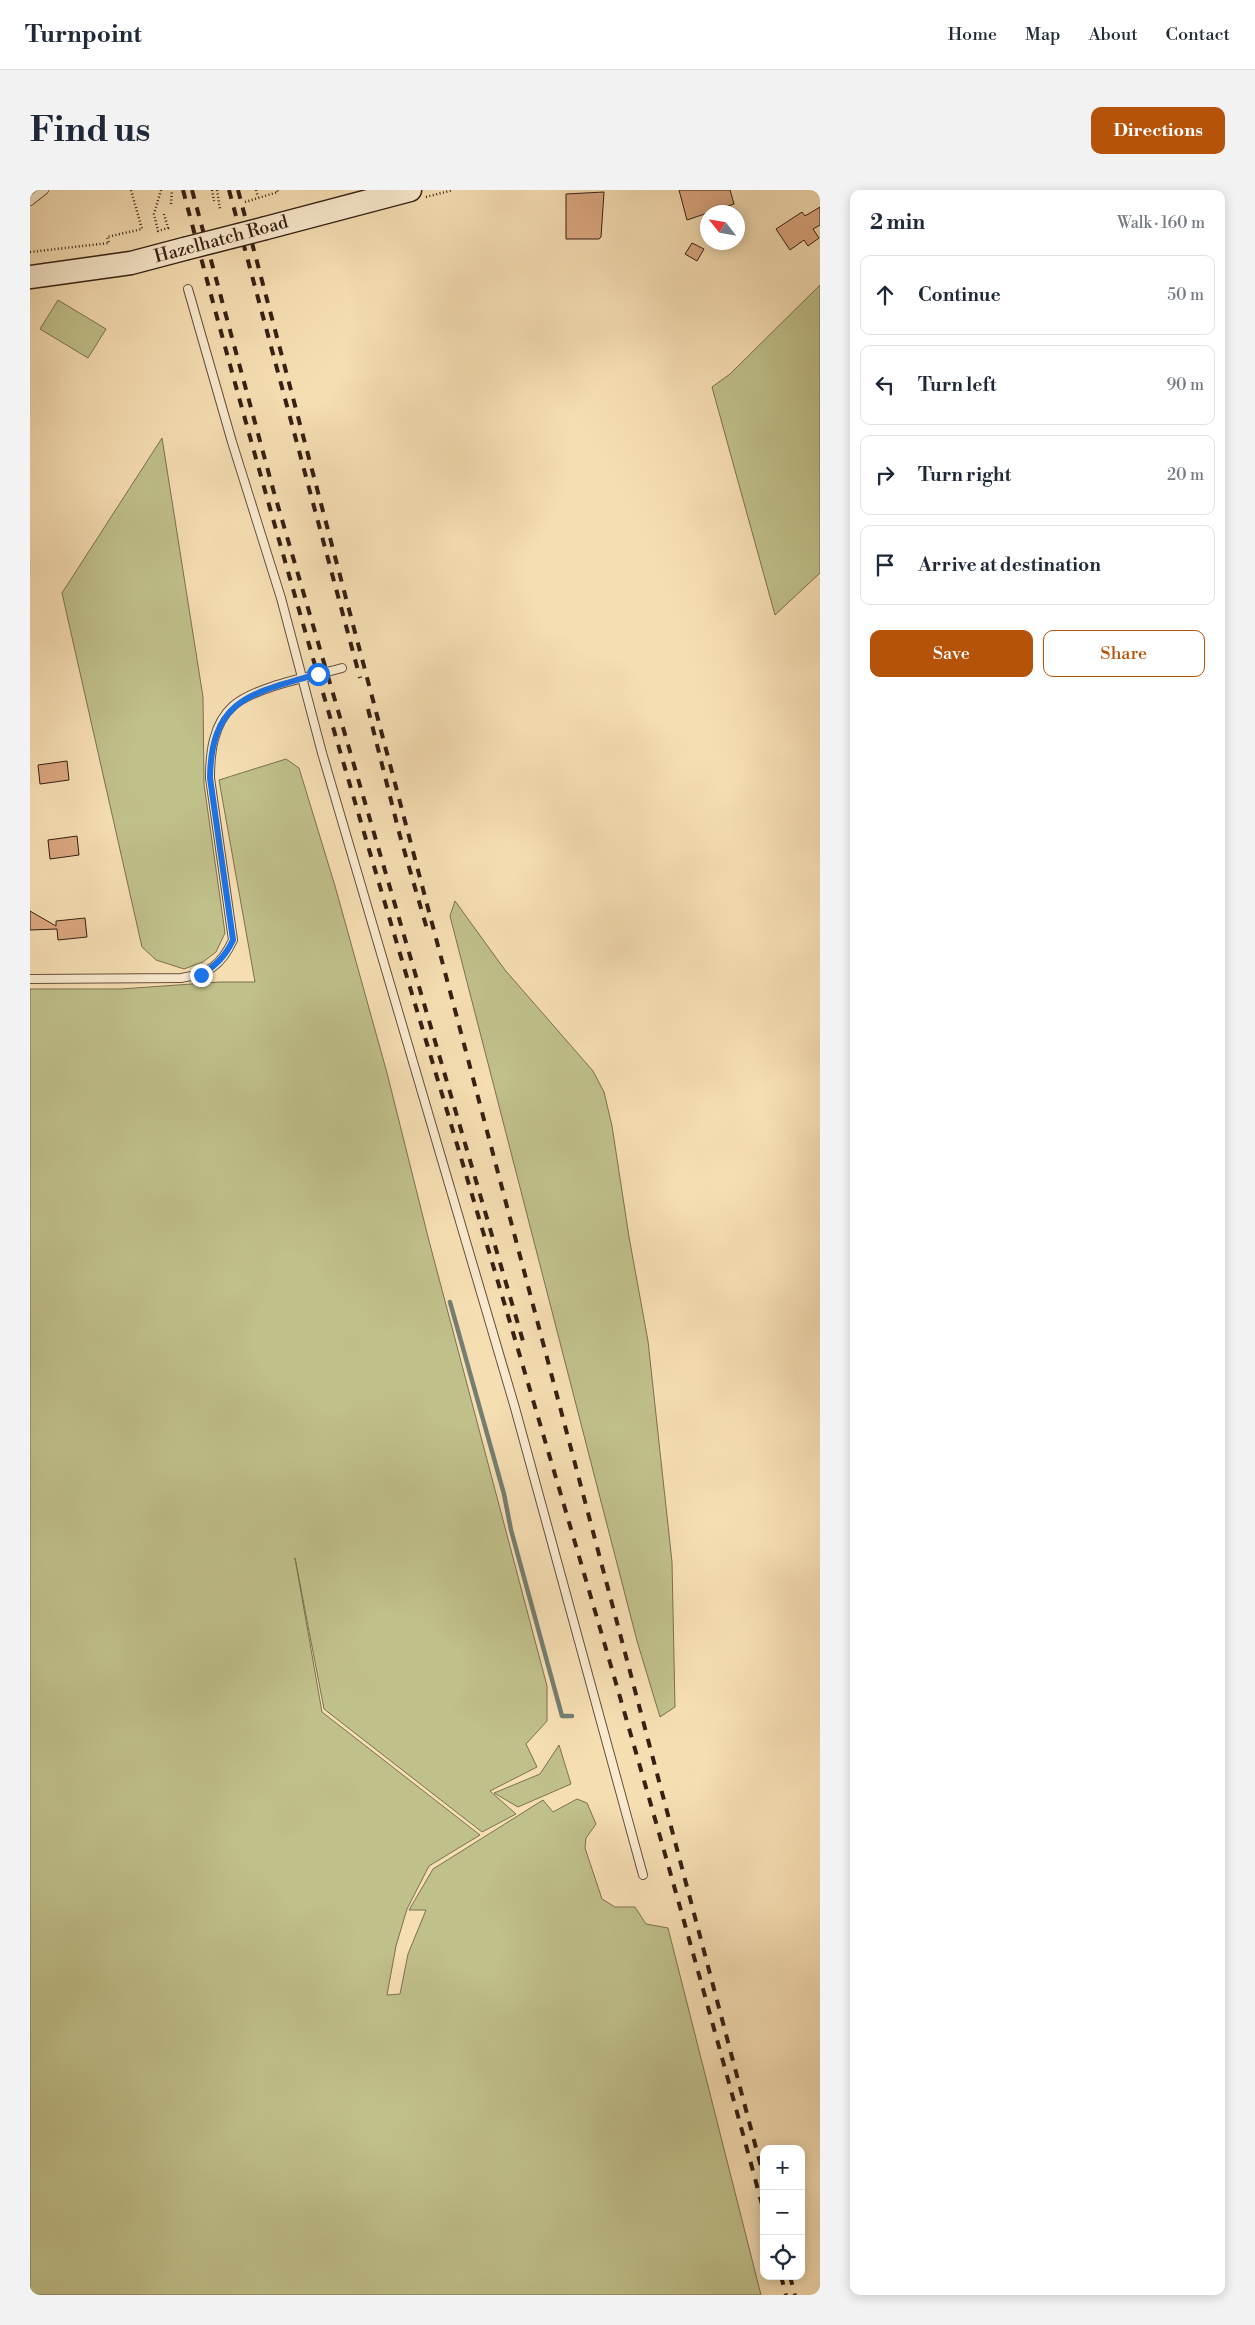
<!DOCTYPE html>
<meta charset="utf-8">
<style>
:root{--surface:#fff;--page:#f2f2f3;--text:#1f2937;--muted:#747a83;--line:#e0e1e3;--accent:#b45309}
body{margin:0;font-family:"Libre Bodoni",serif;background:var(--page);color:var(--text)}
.controls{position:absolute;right:15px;bottom:15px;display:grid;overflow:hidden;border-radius:10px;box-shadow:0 2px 12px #0003}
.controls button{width:45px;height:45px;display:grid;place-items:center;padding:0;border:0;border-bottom:1px solid var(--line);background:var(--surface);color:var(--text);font:25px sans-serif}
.compass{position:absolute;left:670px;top:15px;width:45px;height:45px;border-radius:50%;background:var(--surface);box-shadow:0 2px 12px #0003;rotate:301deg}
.stop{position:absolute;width:15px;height:15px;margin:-11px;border:4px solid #1a73e8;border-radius:50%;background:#fff}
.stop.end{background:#1a73e8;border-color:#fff;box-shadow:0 1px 5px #0008}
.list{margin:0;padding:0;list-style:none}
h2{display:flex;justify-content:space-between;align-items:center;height:65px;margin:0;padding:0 20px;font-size:21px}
h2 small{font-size:16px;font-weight:400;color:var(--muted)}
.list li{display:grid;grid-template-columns:32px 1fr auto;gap:15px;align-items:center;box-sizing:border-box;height:80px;margin:0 10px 10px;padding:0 10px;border:1px solid var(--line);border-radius:10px}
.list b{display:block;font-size:19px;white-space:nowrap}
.list em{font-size:16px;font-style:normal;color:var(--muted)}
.actions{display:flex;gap:10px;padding:15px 20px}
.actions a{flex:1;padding:11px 0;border:1px solid var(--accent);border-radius:10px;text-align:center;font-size:18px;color:var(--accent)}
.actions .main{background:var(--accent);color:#fff}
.icon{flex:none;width:28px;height:28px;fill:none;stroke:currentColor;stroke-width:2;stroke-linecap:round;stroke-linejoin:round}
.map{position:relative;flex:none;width:790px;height:2105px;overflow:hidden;border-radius:10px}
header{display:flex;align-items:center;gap:30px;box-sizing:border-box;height:70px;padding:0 25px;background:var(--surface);border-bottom:1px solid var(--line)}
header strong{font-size:24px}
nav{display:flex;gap:28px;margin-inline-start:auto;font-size:18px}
.intro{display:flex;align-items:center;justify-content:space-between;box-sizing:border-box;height:120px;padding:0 30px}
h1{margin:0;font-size:35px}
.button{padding:12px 22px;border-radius:10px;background:var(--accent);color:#fff;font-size:18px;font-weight:700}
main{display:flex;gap:30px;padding:0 30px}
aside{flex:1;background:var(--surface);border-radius:10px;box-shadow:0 2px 12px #0003}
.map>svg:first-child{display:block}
.green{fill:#c0c08a;stroke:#7b704f}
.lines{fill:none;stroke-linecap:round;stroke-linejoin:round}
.stream{stroke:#747e72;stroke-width:4.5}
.building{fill:#dba780;stroke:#362014}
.lane-casing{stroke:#66503c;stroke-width:10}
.secondary-casing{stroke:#362014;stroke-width:25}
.path{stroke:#362014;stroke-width:2.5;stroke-dasharray:1 2.5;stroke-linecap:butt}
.lane{stroke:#f9eace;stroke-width:8}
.secondary{stroke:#f9eace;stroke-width:22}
.rail{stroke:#362014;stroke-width:4;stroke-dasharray:9 9;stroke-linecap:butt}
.secondary-bridge-casing{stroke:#362014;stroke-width:25;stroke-linecap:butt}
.secondary-bridge{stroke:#f9eace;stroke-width:22}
.route{stroke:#1a73e8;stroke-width:6}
.labels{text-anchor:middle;stroke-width:4;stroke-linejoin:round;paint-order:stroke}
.street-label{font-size:18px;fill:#362014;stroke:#f9eace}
</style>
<header>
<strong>Turnpoint</strong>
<nav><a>Home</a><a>Map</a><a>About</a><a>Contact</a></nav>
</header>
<div class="intro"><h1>Find us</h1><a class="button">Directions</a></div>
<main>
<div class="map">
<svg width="790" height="2105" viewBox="0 0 790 2105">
<rect width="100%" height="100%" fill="#f6deb3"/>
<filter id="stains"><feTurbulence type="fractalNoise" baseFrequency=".004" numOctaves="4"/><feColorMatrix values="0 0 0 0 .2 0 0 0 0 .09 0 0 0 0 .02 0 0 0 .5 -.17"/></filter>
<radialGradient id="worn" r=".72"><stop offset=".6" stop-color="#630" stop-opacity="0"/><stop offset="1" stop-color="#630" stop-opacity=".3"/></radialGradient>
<g class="green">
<path d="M790 95V383L745 425 682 197 700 184Z"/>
<path d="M28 110 76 139 58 168 10 139Z"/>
<path d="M132 248 173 507 174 594 195 743 186 762 173 772 154 779 126 770 112 757 32 403Z"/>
<path d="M256 569 269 578 305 696 357 883 398 1047 517 1496V1531L496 1554 507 1577 460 1601 486 1624 452 1642 294 1519 265 1368 292 1522 450 1645 399 1676 377 1719 366 1756 357 1805 370 1804 378 1764 396 1720H379L403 1679 513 1610 523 1622 547 1609 557 1613 566 1634 556 1648 555 1658 572 1709 585 1717H605L616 1734 638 1738 731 2105H0V799H91L190 792H225L189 590Z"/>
<path d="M425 711 475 780 563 881 574 902 582 936 599 1047 618 1151 642 1372 645 1517 630 1527 607 1451 420 726Z"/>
<path d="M529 1555 541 1594 488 1617 464 1603 510 1584Z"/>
</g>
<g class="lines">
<path class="stream" d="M420 1112 474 1304 481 1340 532 1526H542"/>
</g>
<g class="building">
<path d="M649 0H700L704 14 657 30Z"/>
<path d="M574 2 571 47 569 49H536V4Z"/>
<path d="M790 17V35L783 39 789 48 778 56 774 50 760 60 746 39 772 22 775 26Z"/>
<path d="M662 53 674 59 667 71 655 64Z"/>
<path d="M37 571 39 590 10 594 8 575Z"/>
<path d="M47 646 49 665 20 669 18 650Z"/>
<path d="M0 721 26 736V731L55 728 57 747 28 750 27 739 0 740Z"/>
</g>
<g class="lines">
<g class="lane-casing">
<g id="lane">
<path d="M0 11 14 0"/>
<path d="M158 99 202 252 251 408 292 563 485 1218 613 1685"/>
<path d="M0 789 151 788C178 784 191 776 203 750L180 588C180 563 183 534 203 516 226 496 283 486 312 478"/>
</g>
</g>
<g class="secondary-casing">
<g id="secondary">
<path d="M236 38 380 0"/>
<path d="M0 87 101 73 154 59"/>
</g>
</g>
<g class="path">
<path d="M131 0 124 24 128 41 138 38 134 24"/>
<path d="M182 0 184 11"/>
<path d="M187 0 190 19"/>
<path d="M226 0 228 7"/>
<path d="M396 7 423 0"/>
<path d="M215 12 248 2 247 0"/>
<path d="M141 14 142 0"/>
<path d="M0 62 79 53 77 47 112 39 101 0"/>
</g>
<use href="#lane" class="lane"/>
<use href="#secondary" class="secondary"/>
<g class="rail">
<path d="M153 0C230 293 316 584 403 874 517 1256 631 1638 734 2022"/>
<path d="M162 0 243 299 493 1151"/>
<path d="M199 0 330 488"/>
<path d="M208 0 734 1988"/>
<path d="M338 519 370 646 397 739"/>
<path d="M751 2086 756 2105"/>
<path d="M760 2086 765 2105"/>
</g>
<g class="secondary-bridge-casing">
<path id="secondary-bridge" d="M154 59 236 38"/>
</g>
<use href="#secondary-bridge" class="secondary-bridge"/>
</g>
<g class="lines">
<path class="route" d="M171 785C186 775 195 767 203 750L180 588C181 508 222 503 288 484"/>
</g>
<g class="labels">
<g class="street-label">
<text transform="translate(191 49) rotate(-15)" y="6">Hazelhatch Road</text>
</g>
</g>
<rect width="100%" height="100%" filter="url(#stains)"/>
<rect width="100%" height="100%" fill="url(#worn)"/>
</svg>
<div class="controls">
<button>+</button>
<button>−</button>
<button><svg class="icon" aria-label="locate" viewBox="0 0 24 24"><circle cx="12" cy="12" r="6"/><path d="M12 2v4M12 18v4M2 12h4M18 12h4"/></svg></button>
</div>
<svg class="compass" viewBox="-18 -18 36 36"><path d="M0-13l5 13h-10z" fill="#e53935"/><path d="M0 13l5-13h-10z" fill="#747a83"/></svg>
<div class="stop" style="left:288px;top:484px"></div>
<div class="stop end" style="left:171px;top:785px"></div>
</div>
<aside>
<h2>2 min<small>Walk · 160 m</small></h2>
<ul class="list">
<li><svg class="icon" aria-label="ahead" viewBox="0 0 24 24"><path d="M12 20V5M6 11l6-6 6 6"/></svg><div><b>Continue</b></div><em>50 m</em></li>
<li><svg class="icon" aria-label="left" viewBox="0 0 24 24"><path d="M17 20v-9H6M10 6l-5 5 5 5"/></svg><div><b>Turn left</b></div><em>90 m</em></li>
<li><svg class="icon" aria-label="right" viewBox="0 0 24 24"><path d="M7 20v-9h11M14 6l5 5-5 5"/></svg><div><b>Turn right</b></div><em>20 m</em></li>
<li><svg class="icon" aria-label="arrive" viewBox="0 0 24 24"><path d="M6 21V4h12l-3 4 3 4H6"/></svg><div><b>Arrive at destination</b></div></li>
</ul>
<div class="actions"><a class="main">Save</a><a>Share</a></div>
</aside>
</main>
